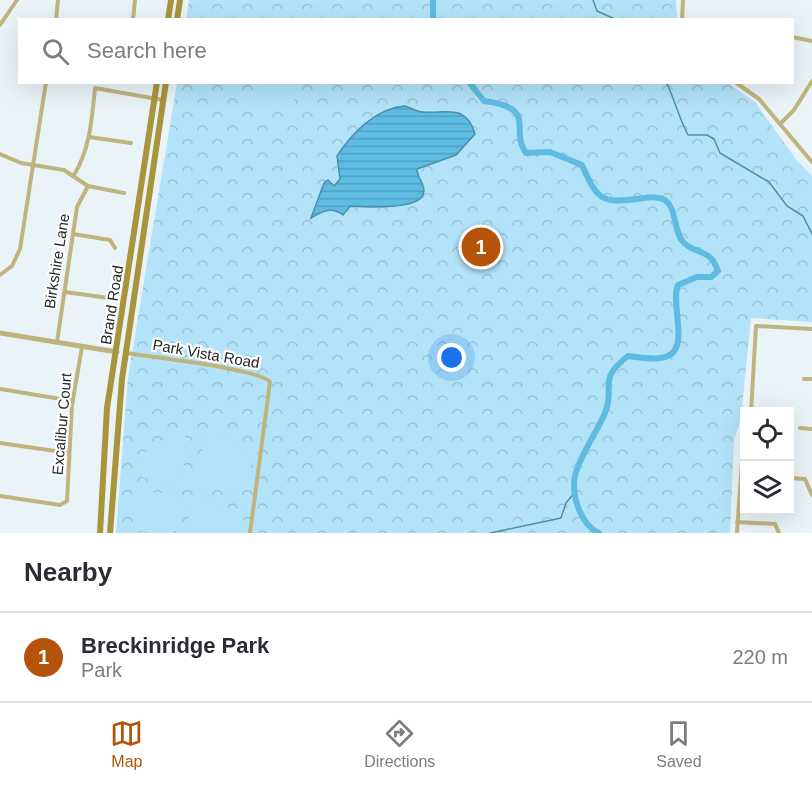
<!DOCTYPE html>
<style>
:root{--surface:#fff;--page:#f2f2f3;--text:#2b2b33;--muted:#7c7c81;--line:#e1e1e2;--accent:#b45309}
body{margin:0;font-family:Arial,sans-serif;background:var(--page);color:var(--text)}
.controls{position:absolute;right:18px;bottom:18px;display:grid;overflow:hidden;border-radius:0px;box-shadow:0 6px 24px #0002}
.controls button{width:54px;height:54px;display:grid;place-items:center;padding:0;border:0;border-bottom:2px solid var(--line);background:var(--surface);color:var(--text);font:30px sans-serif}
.you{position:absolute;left:452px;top:358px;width:21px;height:21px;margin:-15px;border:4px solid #fff;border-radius:50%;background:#1a73e8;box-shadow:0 0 0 9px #1a73e833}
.badge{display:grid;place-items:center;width:39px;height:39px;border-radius:50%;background:var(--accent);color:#fff;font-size:20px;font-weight:700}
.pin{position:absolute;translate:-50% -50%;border:3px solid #fff;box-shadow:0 2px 6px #0006}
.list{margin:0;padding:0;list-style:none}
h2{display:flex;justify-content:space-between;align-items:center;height:78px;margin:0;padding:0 24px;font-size:26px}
h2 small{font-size:20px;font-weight:400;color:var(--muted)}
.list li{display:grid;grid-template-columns:39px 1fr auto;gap:18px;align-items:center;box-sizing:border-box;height:90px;padding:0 24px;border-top:2px solid var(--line)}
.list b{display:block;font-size:22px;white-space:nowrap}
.list p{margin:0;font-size:20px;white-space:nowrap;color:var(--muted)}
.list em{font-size:20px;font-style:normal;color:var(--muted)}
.icon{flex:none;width:33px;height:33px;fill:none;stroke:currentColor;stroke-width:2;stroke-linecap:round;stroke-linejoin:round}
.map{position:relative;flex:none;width:812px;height:533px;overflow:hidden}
.search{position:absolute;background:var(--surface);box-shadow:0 6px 24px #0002;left:18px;right:18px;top:18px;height:66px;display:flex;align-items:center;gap:15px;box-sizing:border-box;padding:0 21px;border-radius:0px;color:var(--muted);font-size:22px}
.sheet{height:168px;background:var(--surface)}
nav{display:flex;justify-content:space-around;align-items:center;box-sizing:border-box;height:84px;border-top:2px solid var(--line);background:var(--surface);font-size:16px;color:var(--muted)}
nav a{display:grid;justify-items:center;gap:3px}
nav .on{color:var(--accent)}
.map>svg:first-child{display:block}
.park{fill:url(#park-crowns)}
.pitch{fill:#b3e3f8}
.water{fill:url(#water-rules);stroke:#4c8faa;stroke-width:1.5}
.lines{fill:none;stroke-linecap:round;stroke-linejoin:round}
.stream{stroke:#4c8faa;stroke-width:1.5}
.river{stroke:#5ebce2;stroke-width:6}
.minor{stroke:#c0b47e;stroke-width:4}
.tertiary{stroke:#c0b47e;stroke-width:5}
.secondary{stroke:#a8953b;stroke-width:6}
.labels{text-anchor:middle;stroke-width:4.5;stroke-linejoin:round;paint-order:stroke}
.street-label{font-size:15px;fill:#232628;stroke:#fff}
</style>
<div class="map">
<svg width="812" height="533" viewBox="0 0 812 533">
<defs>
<pattern id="park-crowns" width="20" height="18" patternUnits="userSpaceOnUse" patternTransform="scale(1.5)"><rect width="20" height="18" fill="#b3e3f8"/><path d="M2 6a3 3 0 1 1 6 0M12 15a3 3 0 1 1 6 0" fill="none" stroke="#9ac3d5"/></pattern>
<pattern id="water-rules" width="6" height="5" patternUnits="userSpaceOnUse" patternTransform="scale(1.5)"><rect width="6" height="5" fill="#5ebce2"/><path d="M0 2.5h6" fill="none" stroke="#51a1c2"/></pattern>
</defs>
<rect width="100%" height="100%" fill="#eaf4f8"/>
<g class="park">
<path d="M189 0H676L677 19H186Z"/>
<path d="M177 83H728L756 103 795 158 812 176V322L751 318 741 417 734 440 730 533H116L128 378Z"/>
</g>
<g class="pitch">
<path d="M258 83H297L292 110 255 104Z"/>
<path d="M217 435C247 439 259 464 246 490L198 488 193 482 206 436Z"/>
<path d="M172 437H186L183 480 177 485 134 475C140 454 151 443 172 437Z"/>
<path d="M132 491 175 494 180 501 173 533 143 532C133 518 130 508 132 491Z"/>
<path d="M196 499 243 511 244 533H187L190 503Z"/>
</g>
<path class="water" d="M405 106C411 108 417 112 423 112 446 114 466 103 475 134L456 155 417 169C417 179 427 185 423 195 417 210 363 207 350 206L343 215C332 206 323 211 311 218L324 183 328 180 334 186 340 179 337 156C352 133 376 108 405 106Z"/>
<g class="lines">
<g class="stream">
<path d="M593 0 597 11 617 20"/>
<path d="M666 82C675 100 679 118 688 135H707L714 139 720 153 769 182 787 206 803 216 812 234"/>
<path d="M490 533 561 518 566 503 575 492"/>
</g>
<g class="river">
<path d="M433 20V0"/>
<path d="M469 82 484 101C539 108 509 130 526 153L550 152 582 165C599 204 603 203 644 198 649 197 658 197 663 199 678 206 672 231 684 243 699 256 710 248 718 271L711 277H697L678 285C669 305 694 355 660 358 650 360 638 357 628 356 596 381 616 386 605 413 597 432 579 457 575 476 571 496 581 525 599 533"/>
</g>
<g class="minor">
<path d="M56 20 58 0"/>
<path d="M133 20 135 0"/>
<path d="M682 20 683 0"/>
<path d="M0 25 17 0"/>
<path d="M792 37 812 41"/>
<path d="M735 82 759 99 812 162"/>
<path d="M780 124 794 110 812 81"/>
<path d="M89 137 131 143"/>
<path d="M0 154 21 163 64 170 88 186 124 193"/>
<path d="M74 175C90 149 92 118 95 88L163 100"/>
<path d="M73 234 110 240 115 248"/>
<path d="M0 275 12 266 20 249 46 82"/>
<path d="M65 292 109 298"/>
<path d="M57 342 77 207 88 186"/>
<path d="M127 353C149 357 261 369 270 382L250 533"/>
<path d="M804 379H812"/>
<path d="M0 389 73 401"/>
<path d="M751 412 756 326 812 329"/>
<path d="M800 428 812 429"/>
<path d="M0 443 69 453"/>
<path d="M790 478 805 479 812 495"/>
<path d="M0 496 60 505 67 501 72 405 82 347"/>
<path d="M737 522 775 524 779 533"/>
<path d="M737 533 744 434"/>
</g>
<path class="tertiary" d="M0 333 117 352"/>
<g class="secondary">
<path d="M168 20 171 0"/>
<path d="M177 20 180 0"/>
<path d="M100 533 107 408 157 82"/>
<path d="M110 533 122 379 166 82"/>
</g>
</g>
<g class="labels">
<g class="street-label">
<text transform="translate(57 261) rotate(-81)" y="5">Birkshire Lane</text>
<text transform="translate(112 305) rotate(-81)" y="5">Brand Road</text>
<text transform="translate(206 354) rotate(10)" y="5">Park Vista Road</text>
<text transform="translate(62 424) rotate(-85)" y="5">Excalibur Court</text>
</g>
</g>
</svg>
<div class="controls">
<button><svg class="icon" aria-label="locate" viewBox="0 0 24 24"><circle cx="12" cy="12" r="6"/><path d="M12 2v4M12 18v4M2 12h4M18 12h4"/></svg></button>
<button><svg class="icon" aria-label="layers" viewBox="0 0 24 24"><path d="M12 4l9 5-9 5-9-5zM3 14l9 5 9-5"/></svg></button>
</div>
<div class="you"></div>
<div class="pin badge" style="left:481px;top:247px">1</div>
<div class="search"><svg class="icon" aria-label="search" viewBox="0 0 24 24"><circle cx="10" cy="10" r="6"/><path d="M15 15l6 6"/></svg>Search here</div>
</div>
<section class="sheet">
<h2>Nearby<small></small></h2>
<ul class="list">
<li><span class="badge">1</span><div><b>Breckinridge Park</b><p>Park</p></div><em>220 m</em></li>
</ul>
</section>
<nav>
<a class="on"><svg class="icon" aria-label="map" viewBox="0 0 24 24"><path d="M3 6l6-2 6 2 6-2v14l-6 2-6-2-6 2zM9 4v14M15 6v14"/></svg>Map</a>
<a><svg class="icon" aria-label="directions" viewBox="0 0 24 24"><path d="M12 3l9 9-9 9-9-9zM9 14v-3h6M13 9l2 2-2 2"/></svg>Directions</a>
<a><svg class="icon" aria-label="saved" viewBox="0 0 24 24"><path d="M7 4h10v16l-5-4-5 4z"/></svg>Saved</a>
</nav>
